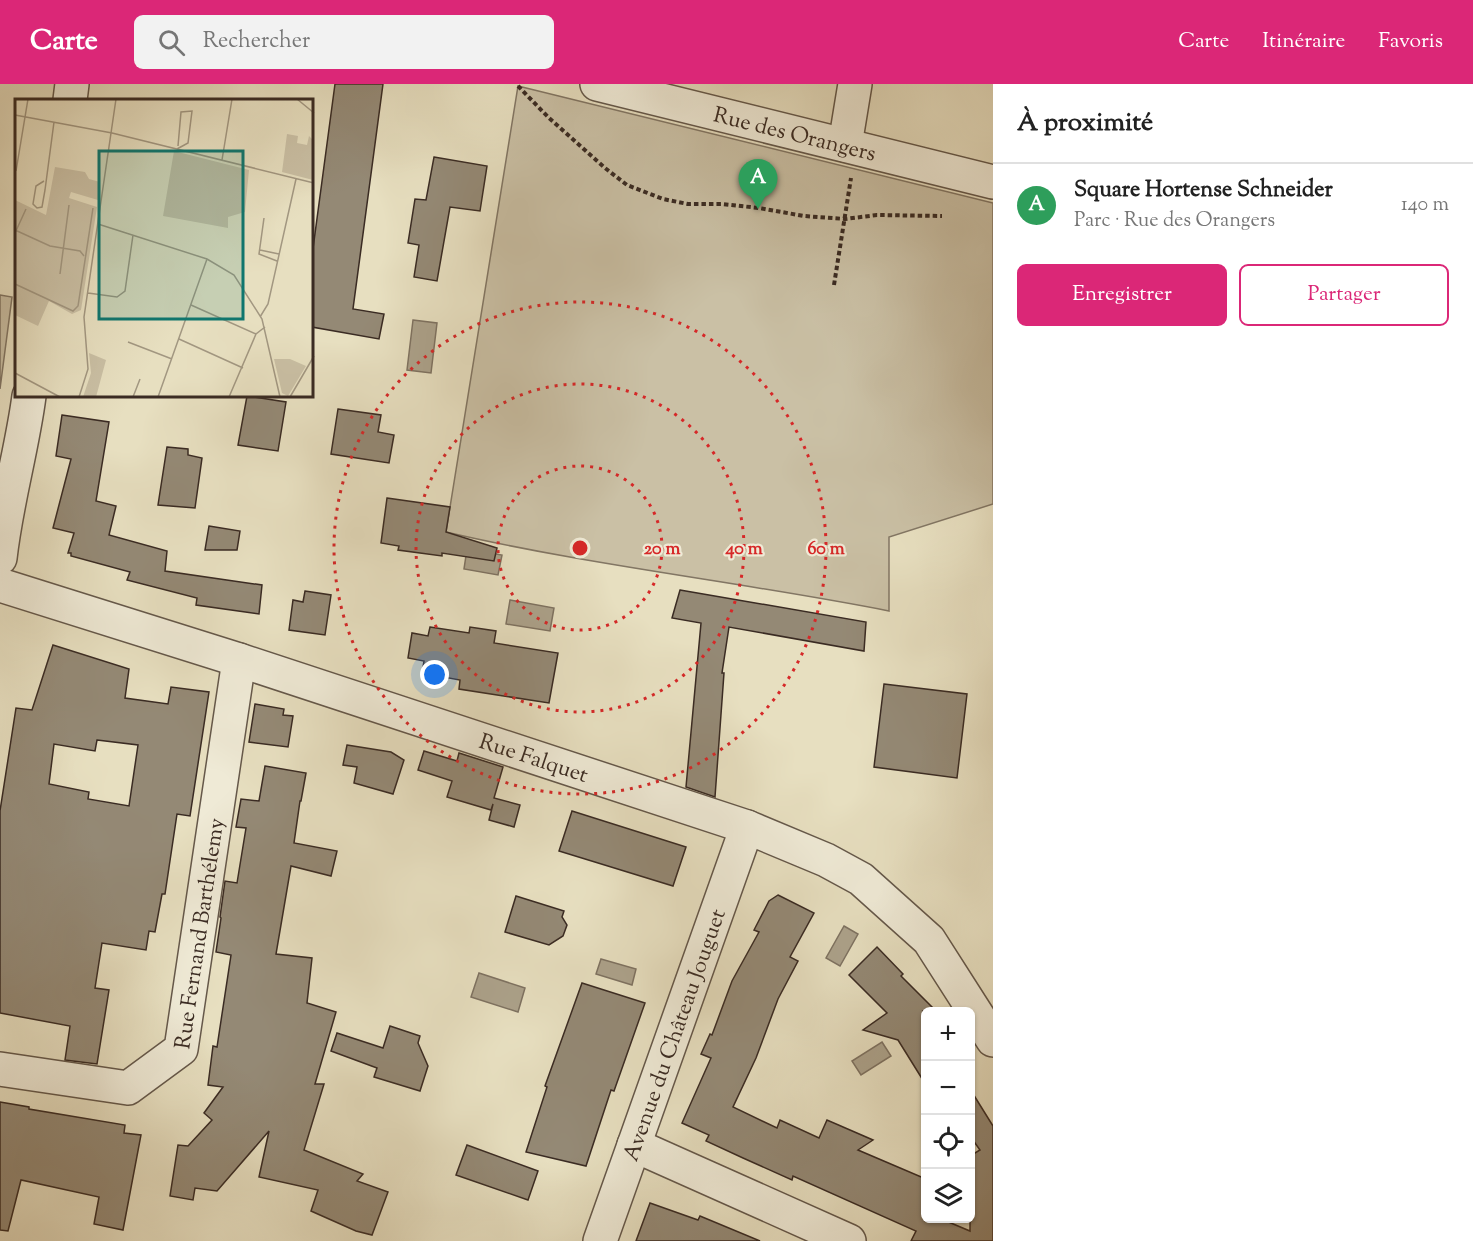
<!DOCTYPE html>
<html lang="fr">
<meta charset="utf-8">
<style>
:root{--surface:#fff;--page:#f2f2f2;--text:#222;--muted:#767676;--line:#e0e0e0;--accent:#db2777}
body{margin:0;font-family:"Sorts Mill Goudy",serif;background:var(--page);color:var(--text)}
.controls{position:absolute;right:18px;bottom:18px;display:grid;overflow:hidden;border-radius:9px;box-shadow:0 2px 4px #0004}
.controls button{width:54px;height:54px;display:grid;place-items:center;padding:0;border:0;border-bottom:2px solid var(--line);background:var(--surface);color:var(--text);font:30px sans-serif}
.you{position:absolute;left:435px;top:591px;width:21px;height:21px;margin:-15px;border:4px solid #fff;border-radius:50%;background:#1a73e8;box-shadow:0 0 0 9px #1a73e833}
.badge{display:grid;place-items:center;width:39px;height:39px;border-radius:50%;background:var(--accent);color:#fff;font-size:20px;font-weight:700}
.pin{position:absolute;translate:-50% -50px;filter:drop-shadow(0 2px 3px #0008)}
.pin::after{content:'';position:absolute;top:32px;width:21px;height:18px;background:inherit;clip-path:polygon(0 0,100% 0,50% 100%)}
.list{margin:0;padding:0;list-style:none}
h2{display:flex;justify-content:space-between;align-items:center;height:78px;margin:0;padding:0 24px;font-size:26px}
h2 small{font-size:20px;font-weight:400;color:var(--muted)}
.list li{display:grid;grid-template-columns:39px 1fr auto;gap:18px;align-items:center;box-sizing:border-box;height:84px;padding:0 24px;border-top:2px solid var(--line)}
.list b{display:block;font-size:22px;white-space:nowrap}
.list p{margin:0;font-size:20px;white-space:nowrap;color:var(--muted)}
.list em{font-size:20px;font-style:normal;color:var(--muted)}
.actions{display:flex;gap:12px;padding:18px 24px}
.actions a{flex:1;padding:14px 0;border:2px solid var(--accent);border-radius:9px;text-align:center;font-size:21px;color:var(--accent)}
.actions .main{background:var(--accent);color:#fff}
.icon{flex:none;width:33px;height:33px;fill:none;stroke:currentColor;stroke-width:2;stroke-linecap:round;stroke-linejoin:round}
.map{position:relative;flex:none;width:993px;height:1157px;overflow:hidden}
header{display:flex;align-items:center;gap:36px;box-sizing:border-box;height:84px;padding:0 30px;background:var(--accent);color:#fff}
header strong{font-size:28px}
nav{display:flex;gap:33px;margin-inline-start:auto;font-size:21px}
.search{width:420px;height:54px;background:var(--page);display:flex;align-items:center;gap:15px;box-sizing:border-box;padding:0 21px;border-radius:9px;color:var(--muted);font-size:22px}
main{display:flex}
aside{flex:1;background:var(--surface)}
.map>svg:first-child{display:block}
.green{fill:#cac0a5;stroke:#827664;stroke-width:1.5}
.water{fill:#aca28b;stroke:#7e7261;stroke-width:1.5}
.building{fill:#948975;stroke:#3a2b23;stroke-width:1.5;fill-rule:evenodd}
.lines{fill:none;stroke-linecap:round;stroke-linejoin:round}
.street-casing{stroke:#65584a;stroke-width:36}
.path{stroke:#3a2b23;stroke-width:4;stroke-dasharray:4.5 3;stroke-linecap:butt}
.street{stroke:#efead6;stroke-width:33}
.ring{fill:none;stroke:#d62828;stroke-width:3;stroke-dasharray:3 6}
.labels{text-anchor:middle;stroke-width:4.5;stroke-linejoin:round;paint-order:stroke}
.street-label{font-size:22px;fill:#3a2b23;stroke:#efead6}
.inset-road{fill:none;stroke:#a29781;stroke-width:1.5}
.view{fill:#0f766e;fill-opacity:0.15;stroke:#0f766e;stroke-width:3}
.inset-edge{fill:none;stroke:#3a2b23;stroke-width:3}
.centre{fill:#d62828;stroke:#efead6;stroke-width:3}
.ring-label{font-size:18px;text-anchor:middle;font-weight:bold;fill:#d62828;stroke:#efead6;stroke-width:4.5;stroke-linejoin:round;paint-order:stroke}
</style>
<header>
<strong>Carte</strong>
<div class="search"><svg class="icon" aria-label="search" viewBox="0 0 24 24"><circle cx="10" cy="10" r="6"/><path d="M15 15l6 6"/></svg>Rechercher</div>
<nav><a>Carte</a><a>Itinéraire</a><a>Favoris</a></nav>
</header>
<main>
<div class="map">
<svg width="993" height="1157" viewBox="0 0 993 1157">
<rect width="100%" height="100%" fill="#e7dfc0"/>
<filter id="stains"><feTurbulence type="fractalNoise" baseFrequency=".00333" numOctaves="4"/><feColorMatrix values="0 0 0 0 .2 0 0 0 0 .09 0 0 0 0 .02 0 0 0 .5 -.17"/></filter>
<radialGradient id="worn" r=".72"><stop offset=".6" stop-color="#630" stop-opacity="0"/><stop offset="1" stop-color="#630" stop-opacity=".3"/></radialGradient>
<g class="green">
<path d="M518 2 993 119V420L889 453V527C742 498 592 482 446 448Z"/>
<path d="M0 211 12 213 0 305Z"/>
</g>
<g class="water">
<path d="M413 236 437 239 431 289 407 286Z"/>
<path d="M467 465 502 471 498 491 464 485Z"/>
<path d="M510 516 554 524 550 547 506 540Z"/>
<path d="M844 842 858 850 840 882 826 874Z"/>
<path d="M601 875 636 885 632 901 596 890Z"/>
<path d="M479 889 525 904 518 928 471 913Z"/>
<path d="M882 958 891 972 861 991 852 977Z"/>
</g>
<g class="building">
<path d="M335 0H383L353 225 384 230 379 255 312 243V172Z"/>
<path d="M434 73 487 82 480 127 450 123 437 197 414 193 419 161 408 159 415 115 426 116Z"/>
<path d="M247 312 286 318 278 367 238 361Z"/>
<path d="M338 325 381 331 378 348 394 351 389 379 331 370Z"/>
<path d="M62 331 109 338 96 417 116 422 109 451 167 467 165 487 262 501 259 530 196 521 197 514 127 496 130 488 71 472V469H68L74 449 53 444 71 375 56 372Z"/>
<path d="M167 363 188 365V371L202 374 195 424 158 421Z"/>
<path d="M387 414 450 423 446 448 497 464 494 477 442 469V472L398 466 399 462 381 459Z"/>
<path d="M209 442 240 447 237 466H205Z"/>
<path d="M680 506 866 538 864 567 729 543 722 589H724L715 713 686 703 701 539 672 534Z"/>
<path d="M305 507 331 511 325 551 289 546 293 516 303 518Z"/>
<path d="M430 543 469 549 470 543 496 547 494 559 558 569 549 619 459 605 460 596 438 592 439 585 423 583 424 577 408 574 412 549 428 552Z"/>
<path d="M53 561 129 585 125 614 168 620 171 603 209 608 190 732 177 730 165 810H162L155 848 149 847 146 866 102 859 95 904 109 906 97 980 65 976 70 942 0 929V727L16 624 32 626ZM97 656 138 661 129 722 88 715 89 708 49 700 54 660 95 667Z"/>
<path d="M884 600 967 610 957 694 874 683Z"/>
<path d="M255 620 284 625 283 631 293 632 288 663 249 658Z"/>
<path d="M347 661 391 668 404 676 393 710 354 699 357 683 343 681Z"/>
<path d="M424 667 457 677 459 669 503 683 494 714 520 721 514 743 489 736 493 720 491 726 447 713 452 697 418 686Z"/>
<path d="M265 682 306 689 301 717H300L294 759 337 767 331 792 291 782 276 870 312 874 307 919 336 928 315 1000H324L304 1066 363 1090 357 1097 388 1108 372 1151 356 1147 311 1127 318 1106 259 1093 269 1047 217 1107 195 1104 193 1116 170 1112 178 1061 188 1062 212 1036 204 1029 223 1003 208 1001 213 962 217 963 231 871 216 868 221 834 220 833 225 797 237 799 246 744 236 743 241 715 259 717Z"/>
<path d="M572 727 686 763 673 802 559 767Z"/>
<path d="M778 811 814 829 790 873 798 877 778 915 756 974 733 1023 777 1044 780 1036 819 1054 827 1036 873 1056 858 1066 926 1095V1134H939L970 1147V1072L980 1066 970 1052V1005L993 1042V1157H911L916 1147 793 1092 792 1096 743 1074 706 1057 709 1051 682 1039 711 974 701 970 710 950 712 951 732 897 759 848 754 846 769 817Z"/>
<path d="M516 812 564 827 562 833 567 841 563 852 549 861 505 848Z"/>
<path d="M877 863 903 890 901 892 936 927H923L926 932V1001L898 956 863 946 887 929 849 891Z"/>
<path d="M582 899 645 919 614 1007 611 1006 586 1082 526 1068 547 1003 545 1002Z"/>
<path d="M390 942 420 952 418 959 428 982 420 1007 374 993 377 984 331 967 337 949 383 964Z"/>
<path d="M0 1018 29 1023V1025L125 1041 124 1049 141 1051 123 1146 94 1140 99 1113 21 1096 8 1147 0 1146Z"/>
<path d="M467 1061 538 1087 528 1116 456 1091Z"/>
<path d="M650 1119 698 1136 700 1132 760 1157H636Z"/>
</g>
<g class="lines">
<g class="street-casing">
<g id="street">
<path id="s1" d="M597 0 993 98"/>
<path d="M70 16 72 0"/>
<path d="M845 61 855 0"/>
<path d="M0 474C6 419 22 366 29 312"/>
<path id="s2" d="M0 501 239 576 747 743 826 776 861 795 929 856 993 956"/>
<path id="s3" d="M0 985 128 1004 181 965 239 576"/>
<path d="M634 1061 849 1157"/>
<path id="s4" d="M600 1157 747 743"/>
</g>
</g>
<g class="path">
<path d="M518 2 549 34 605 84 627 101 663 115 688 120H722L759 124 804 132 845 135 877 131 942 132"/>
<path d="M834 201 851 94"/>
</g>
<use href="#street" class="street"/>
</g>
<g class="ring">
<circle cx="580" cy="464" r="82"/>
<circle cx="580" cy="464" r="164"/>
<circle cx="580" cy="464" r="246"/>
</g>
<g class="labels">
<g class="street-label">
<text dy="8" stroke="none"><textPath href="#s1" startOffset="204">Rue des Orangers</textPath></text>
<text dy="8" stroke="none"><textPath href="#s2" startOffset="561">Rue Falquet</textPath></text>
<text dy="8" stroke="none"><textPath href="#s3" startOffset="312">Rue Fernand Barthélemy</textPath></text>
<text dy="8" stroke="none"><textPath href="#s4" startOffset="219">Avenue du Château Jouguet</textPath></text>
</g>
</g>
<g transform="translate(15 15)">
<rect width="298" height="298" fill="#e7dfc0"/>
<path d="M272 35 283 37 282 44 292 46 294 37 298 41V81L267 73ZM159 52 234 71 230 113 213 118V129L148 117ZM40 68 70 73 74 80 85 83 83 101 56 93 54 99 82 108 66 211 57 215 34 202 23 227 0 216V101L31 116ZM74 254 91 261 81 298H68L76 274ZM259 260H275L291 267 273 297 267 294Z" fill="#cac0a5"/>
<path class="inset-road" d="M282 0 299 14M0 16 97 34 299 84M162 50 173 44 177 12 166 13 163 47M207 61 217 0M1 72 13 0M29 82 21 87 18 105 22 109 27 108 30 91 39 23M249 119 244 155 262 162M83 125 192 160 219 176 247 220 265 298M0 131 35 147 65 152 69 157M0 134 11 110M245 151 264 155M45 175 54 106M0 185 58 212 63 207 78 109M73 194 102 198 110 192 118 136M176 206 241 235M245 218 253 205 281 80M164 240 228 269M113 243 157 260M0 274 45 298M64 298 73 270 69 218 101 0M118 298 125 280M143 298 192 160M214 298 241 235 250 228M275 298 299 257"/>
<path class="view" d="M84 52H228V220H84Z"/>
<rect width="298" height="298" class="inset-edge"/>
</g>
<circle cx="580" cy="464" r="9" class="centre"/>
<g class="ring-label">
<text x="662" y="470">20 m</text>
<text x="744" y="470">40 m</text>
<text x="826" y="470">60 m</text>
</g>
<rect width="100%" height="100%" filter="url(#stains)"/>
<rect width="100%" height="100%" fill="url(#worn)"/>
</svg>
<div class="controls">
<button>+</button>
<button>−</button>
<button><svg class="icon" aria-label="locate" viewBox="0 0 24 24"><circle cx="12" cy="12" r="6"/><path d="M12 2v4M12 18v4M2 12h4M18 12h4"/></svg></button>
<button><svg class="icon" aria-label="layers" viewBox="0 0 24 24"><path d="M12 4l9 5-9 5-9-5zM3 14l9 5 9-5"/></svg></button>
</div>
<div class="you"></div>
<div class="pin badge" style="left:758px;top:125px;background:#2e9e5b">A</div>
</div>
<aside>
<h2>À proximité<small></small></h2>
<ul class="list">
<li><span class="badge" style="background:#2e9e5b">A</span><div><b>Square Hortense Schneider</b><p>Parc · Rue des Orangers</p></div><em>140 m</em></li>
</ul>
<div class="actions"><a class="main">Enregistrer</a><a>Partager</a></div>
</aside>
</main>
